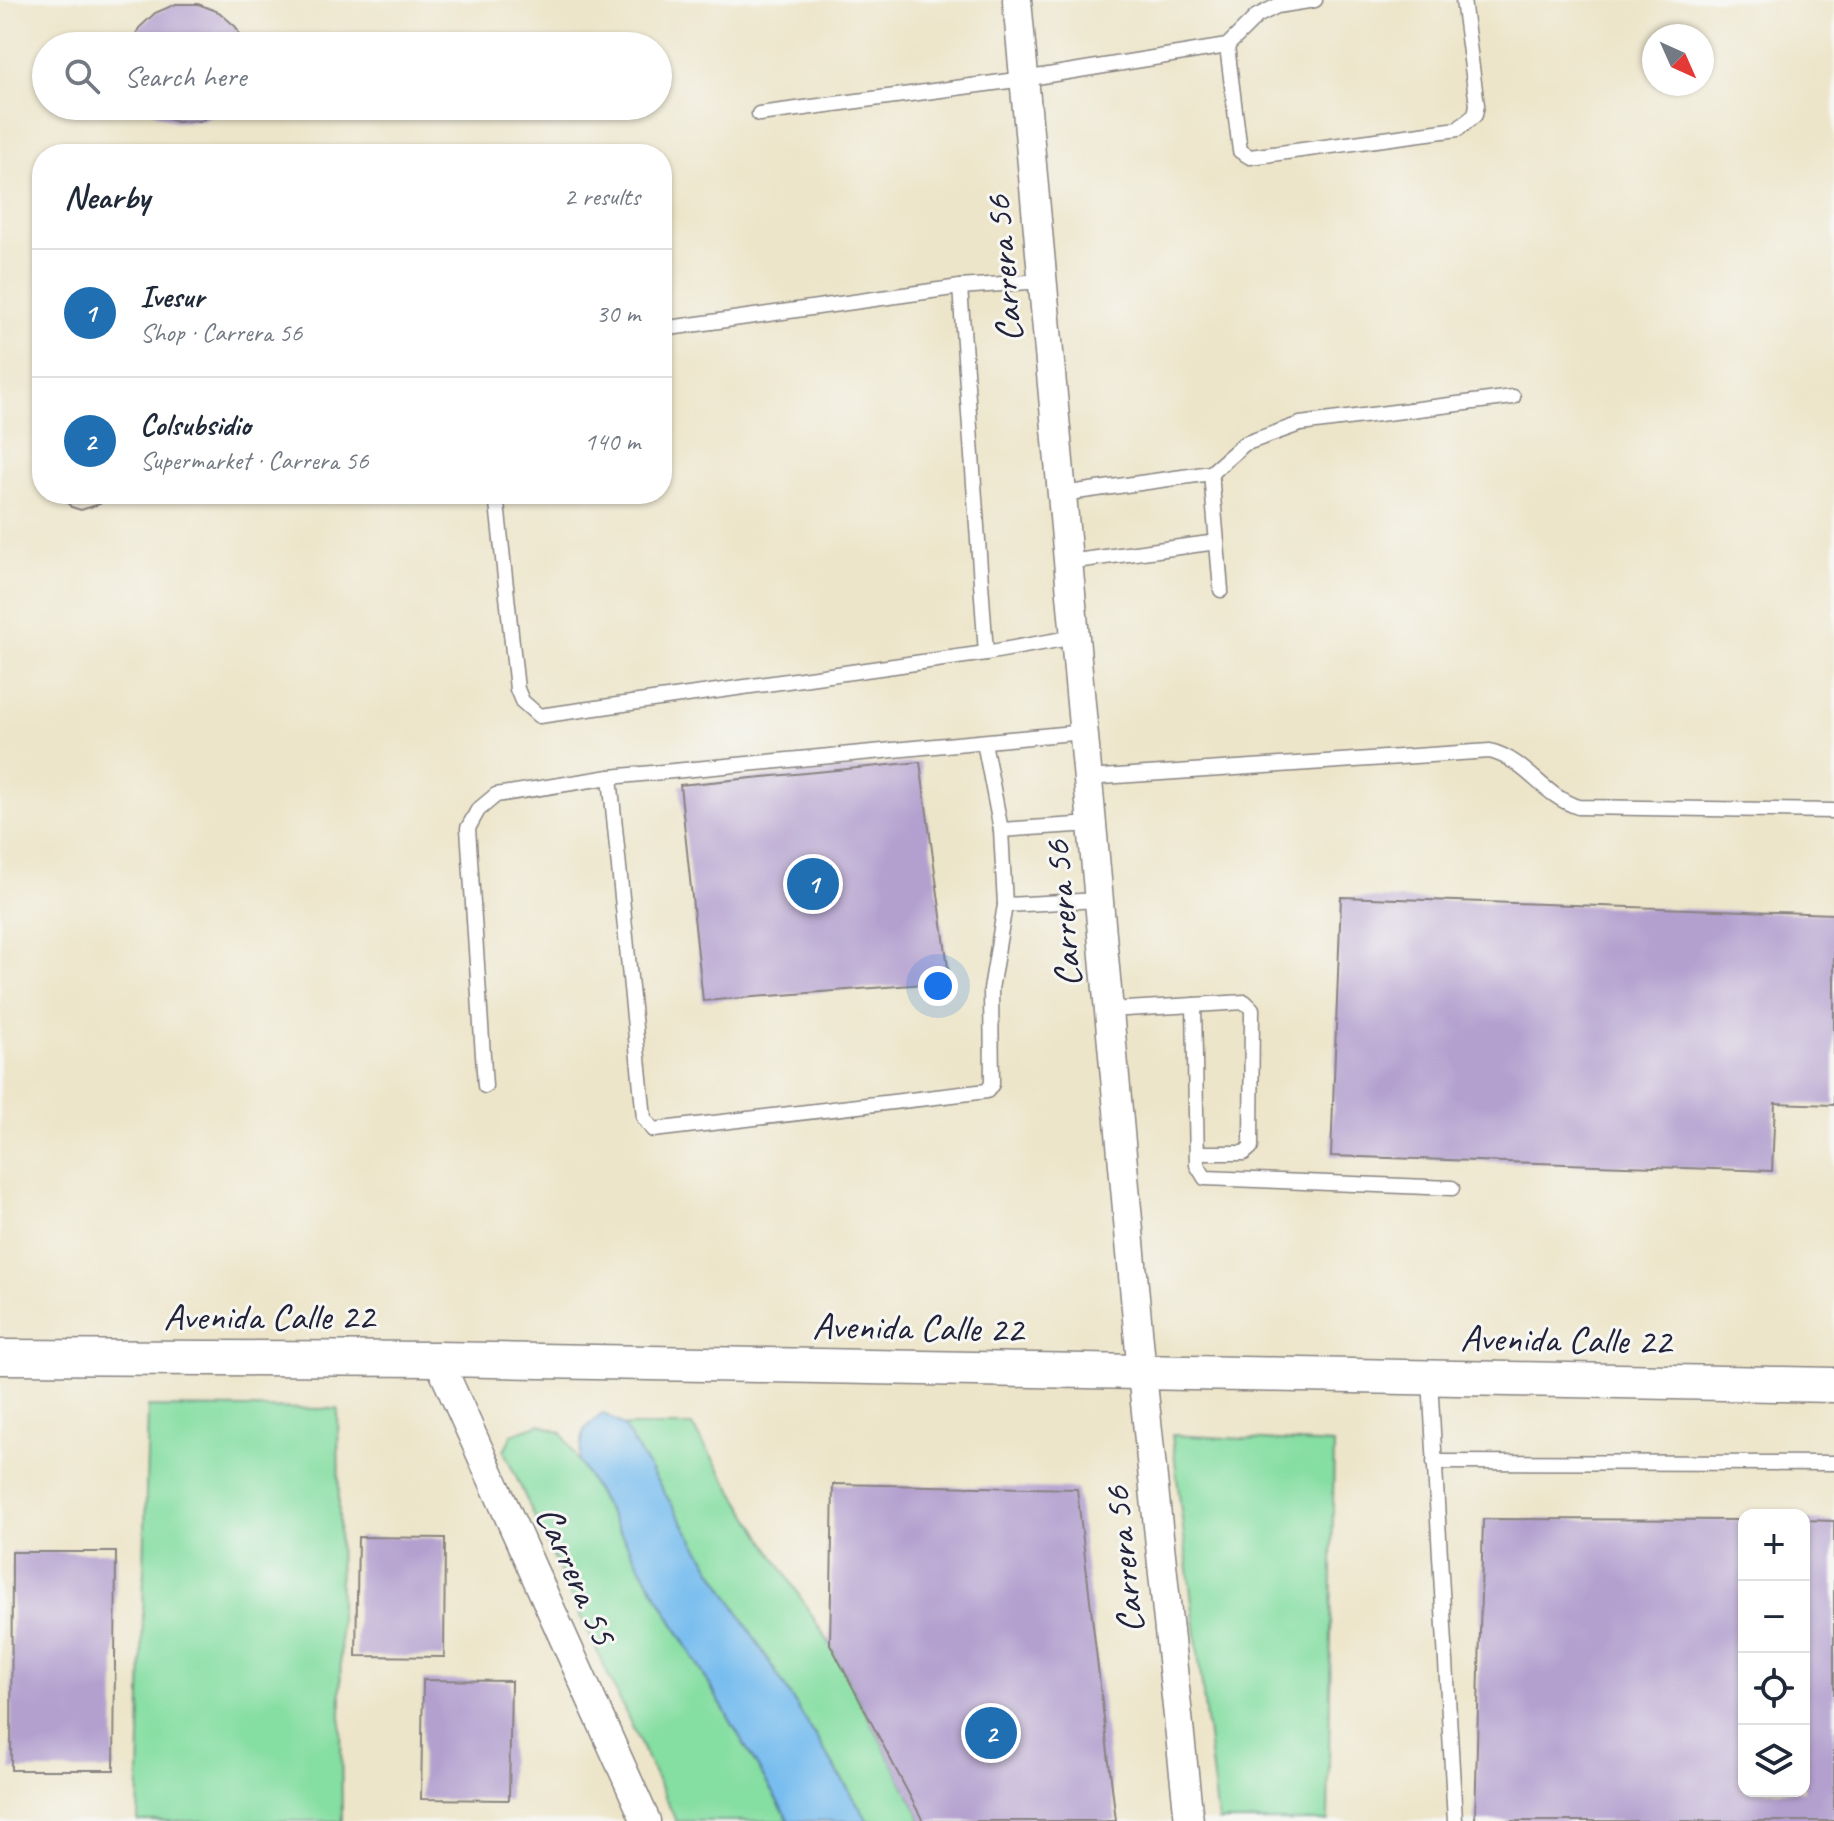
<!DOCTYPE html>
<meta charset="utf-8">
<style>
:root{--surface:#fff;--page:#f2f2f3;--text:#1f2937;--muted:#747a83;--line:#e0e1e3;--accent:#1f6fb2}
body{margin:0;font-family:Caveat,sans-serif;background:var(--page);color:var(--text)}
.controls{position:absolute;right:24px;bottom:24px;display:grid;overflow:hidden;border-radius:16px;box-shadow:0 2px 6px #0004}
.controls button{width:72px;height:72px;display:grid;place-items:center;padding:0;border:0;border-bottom:2px solid var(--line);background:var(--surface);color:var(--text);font:40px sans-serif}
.compass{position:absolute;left:1642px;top:24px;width:72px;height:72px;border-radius:50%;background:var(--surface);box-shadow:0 2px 6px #0004;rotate:135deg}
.you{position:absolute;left:938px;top:986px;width:28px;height:28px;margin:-20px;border:6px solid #fff;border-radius:50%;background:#1a73e8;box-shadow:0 0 0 12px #1a73e833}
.badge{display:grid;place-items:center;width:52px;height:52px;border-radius:50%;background:var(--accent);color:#fff;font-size:26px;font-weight:700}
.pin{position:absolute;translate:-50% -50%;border:4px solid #fff;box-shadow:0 2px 8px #0006}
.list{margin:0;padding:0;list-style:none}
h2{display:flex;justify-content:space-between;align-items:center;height:104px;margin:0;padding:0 32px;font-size:34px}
h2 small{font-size:26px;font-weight:400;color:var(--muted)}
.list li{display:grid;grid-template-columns:52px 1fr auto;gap:24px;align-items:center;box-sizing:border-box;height:128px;padding:0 32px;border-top:2px solid var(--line)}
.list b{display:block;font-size:30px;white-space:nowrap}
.list p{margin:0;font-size:26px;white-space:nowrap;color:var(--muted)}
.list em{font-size:26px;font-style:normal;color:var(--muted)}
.icon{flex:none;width:44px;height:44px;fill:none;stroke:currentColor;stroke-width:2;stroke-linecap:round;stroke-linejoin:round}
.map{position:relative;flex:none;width:1834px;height:1821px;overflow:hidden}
.search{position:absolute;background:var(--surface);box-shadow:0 2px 6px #0004;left:32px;top:32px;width:640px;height:88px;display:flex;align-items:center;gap:20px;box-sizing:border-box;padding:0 28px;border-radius:44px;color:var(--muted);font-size:30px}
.panel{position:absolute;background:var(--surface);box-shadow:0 2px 6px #0004;left:32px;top:144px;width:640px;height:360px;border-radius:32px}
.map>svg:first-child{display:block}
.green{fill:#85dea2;stroke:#54806e;stroke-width:2}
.water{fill:#78bdef;stroke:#4d7095;stroke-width:2}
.building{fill:#b4a0cf}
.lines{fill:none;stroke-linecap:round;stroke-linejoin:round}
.service-casing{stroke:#888482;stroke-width:17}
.minor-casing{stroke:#888482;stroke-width:31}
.tertiary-casing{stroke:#888482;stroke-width:37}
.service{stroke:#fff;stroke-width:14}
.minor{stroke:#fff;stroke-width:28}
.tertiary{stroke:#fff;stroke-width:34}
.labels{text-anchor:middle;stroke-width:6;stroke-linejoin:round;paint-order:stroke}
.street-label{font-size:38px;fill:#22223b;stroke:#f6f6f2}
</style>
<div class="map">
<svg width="1834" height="1821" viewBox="0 0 1834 1821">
<rect width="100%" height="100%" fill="#f6f6f2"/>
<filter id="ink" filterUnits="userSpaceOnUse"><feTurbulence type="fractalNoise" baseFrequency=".0125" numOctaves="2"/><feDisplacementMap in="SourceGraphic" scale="16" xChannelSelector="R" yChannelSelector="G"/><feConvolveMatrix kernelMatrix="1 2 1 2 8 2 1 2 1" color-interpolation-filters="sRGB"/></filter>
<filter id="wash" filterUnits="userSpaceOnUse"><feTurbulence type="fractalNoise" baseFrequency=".006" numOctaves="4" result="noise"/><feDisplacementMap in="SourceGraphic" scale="32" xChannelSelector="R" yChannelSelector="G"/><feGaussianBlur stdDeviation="1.8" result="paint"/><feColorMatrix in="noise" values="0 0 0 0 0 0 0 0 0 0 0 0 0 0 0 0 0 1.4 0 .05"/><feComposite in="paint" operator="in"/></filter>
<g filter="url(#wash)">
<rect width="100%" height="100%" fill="#ede5c9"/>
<g class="green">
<path d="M148 1407 338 1409 342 1821H138Z"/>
<path d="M540 1424 562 1433 789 1821H676L504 1451 512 1434Z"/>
<path d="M623 1426H692L830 1644 923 1821H868Z"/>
<path d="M1172 1435 1334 1444 1328 1821H1218Z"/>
</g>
<path class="water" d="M603 1413 623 1426 868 1821H789L579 1461 584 1430Z"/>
<g id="blocks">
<g class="building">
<path d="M176 4H198L219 12 236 27 245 46H130L139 28 155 13Z"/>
<path d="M147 106H228L201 121 176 122 153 112Z"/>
<path d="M60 494H107L100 504 81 510 71 507Z"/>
<path d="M920 762 950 982 703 1001 680 785Z"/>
<path d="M1341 897 1834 914V1105L1775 1103 1772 1171 1331 1156Z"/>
<path d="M833 1484 1077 1489 1116 1821H923L830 1644Z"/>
<path d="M1483 1519 1744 1520V1791H1804V1520L1834 1521V1821H1475Z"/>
<path d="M358 1537 445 1538 444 1657 356 1656Z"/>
<path d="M12 1552H116L114 1770H11Z"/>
<path d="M423 1680 511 1681 509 1800 421 1799Z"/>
</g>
</g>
</g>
<g filter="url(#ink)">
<use href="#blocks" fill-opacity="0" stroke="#888482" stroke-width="2"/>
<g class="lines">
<g class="service-casing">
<g id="service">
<path d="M1227 46 1240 151 1250 157 1458 129 1475 115 1477 105 1463 0"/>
<path d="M759 114 1024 79 1227 46 1257 16 1277 6 1315 0"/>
<path d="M960 287 986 653"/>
<path d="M662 329 960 287 1043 281"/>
<path d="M1211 473 1221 590"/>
<path d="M496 494 517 689 522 701 539 716 986 653 1075 637"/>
<path d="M1062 494 1211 473 1244 444 1300 424 1513 397"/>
<path d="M1068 562 1217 542"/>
<path d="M610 777 644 1118 653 1130 987 1091 992 1084 991 989 1005 905 1001 830 984 742"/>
<path d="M1087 778 1490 751C1526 760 1543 796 1578 807L1834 811"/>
<path d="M1001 830 1092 824"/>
<path d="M1005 905 1098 900"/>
<path d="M1194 1005 1197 1165 1205 1178 1452 1188"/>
<path d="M1109 1010 1245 1002 1252 1009 1251 1147 1244 1153H1197"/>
<path d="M485 1086 468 828 478 810 496 795 610 777 1083 732"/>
<path d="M1430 1379 1455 1821"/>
<path d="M1434 1462 1834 1463"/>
</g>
</g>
<g class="minor-casing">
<g id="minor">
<path d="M1017 0 1142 1374 1189 1821"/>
<path d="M438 1359 646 1821"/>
</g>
</g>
<g class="tertiary-casing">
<path id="tertiary" d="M0 1357 438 1359 1834 1385"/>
</g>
<use href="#service" class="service"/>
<use href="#minor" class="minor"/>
<use href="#tertiary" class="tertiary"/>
</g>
</g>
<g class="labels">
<g class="street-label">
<text transform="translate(1003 269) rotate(-95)" y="13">Carrera 56</text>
<text transform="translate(1062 914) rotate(-95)" y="13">Carrera 56</text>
<text x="269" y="1329">Avenida Calle 22</text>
<text transform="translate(918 1327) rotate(1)" y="13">Avenida Calle 22</text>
<text transform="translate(1566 1339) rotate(1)" y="13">Avenida Calle 22</text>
<text transform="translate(1123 1560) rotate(-96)" y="13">Carrera 56</text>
<text transform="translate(577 1575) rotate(66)" y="13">Carrera 55</text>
</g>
</g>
</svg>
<div class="controls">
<button>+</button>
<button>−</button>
<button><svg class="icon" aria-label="locate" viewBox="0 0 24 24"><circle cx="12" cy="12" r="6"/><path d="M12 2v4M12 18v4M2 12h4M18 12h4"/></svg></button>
<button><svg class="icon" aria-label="layers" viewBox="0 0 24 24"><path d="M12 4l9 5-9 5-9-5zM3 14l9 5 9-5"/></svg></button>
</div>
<svg class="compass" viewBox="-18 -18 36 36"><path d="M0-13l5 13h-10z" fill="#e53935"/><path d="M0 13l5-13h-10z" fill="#747a83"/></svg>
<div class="you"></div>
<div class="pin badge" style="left:813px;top:884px">1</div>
<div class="pin badge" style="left:991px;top:1733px">2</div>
<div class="search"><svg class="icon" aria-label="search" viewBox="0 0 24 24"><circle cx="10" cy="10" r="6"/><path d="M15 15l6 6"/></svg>Search here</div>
<section class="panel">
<h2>Nearby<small>2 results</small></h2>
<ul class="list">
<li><span class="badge">1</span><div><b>Ivesur</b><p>Shop · Carrera 56</p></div><em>30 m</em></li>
<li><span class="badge">2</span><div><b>Colsubsidio</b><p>Supermarket · Carrera 56</p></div><em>140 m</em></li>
</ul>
</section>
</div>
